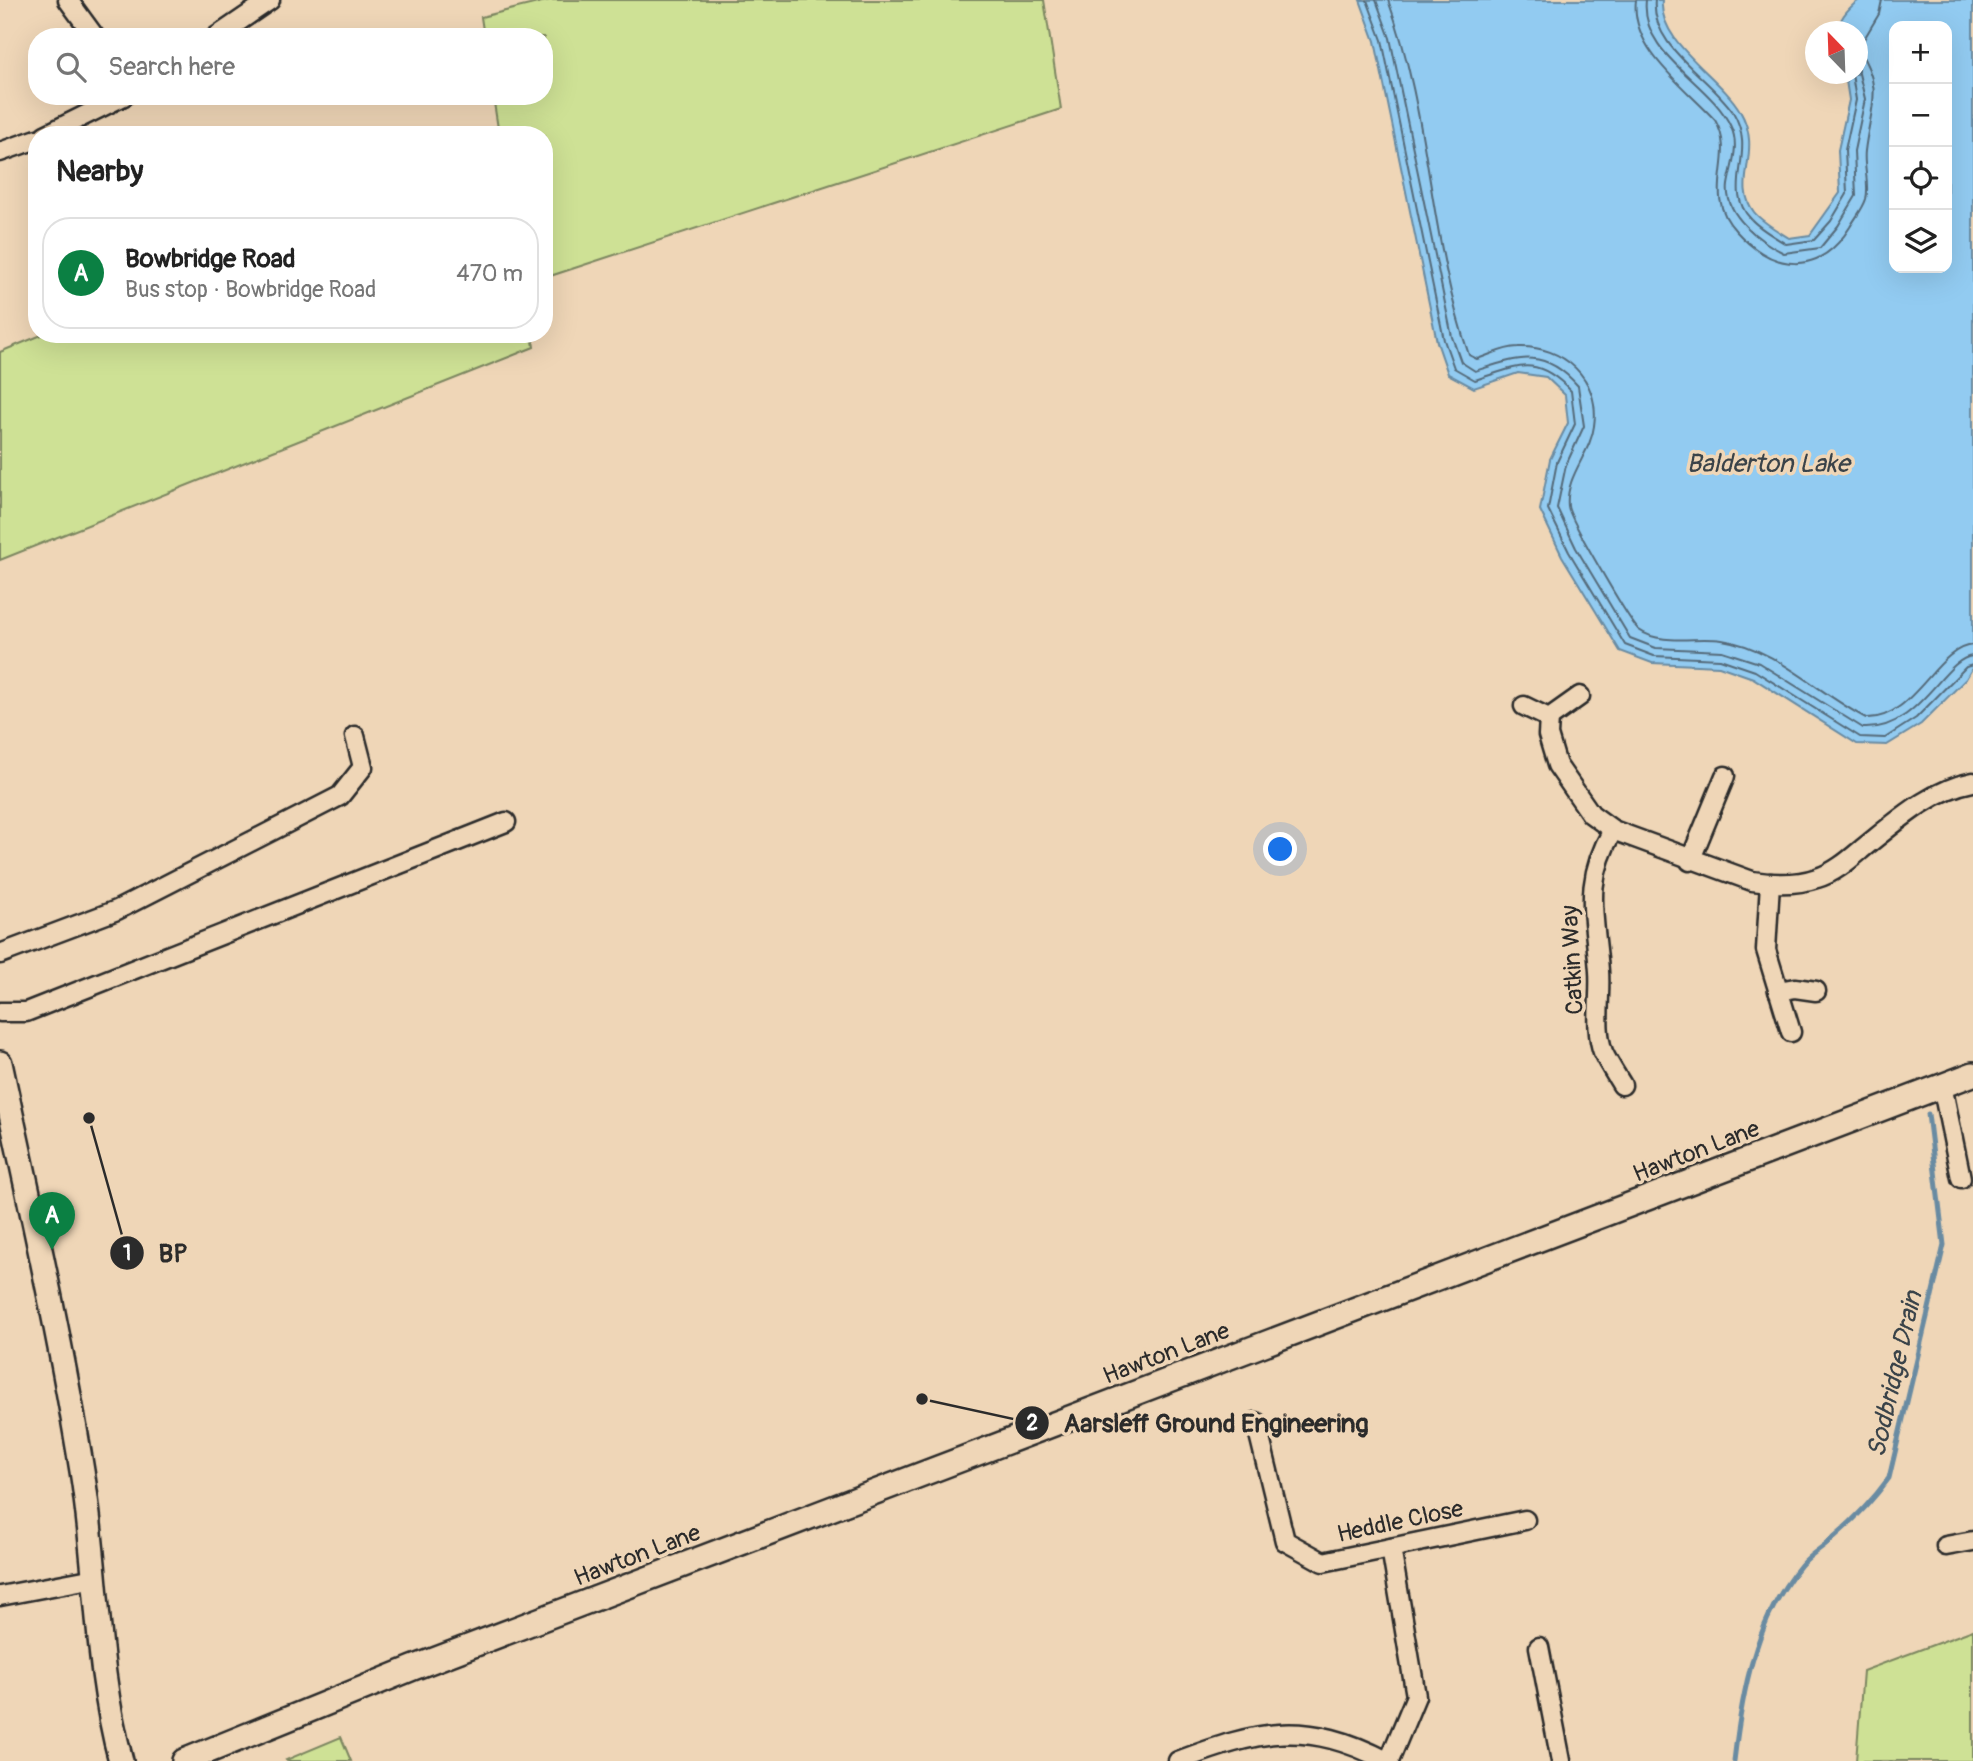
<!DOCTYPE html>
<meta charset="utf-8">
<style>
:root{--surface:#fff;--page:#f2f2f2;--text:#222;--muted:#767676;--line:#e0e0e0;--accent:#0b8043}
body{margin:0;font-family:Pangolin,sans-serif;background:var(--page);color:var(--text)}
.controls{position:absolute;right:21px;top:21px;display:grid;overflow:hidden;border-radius:14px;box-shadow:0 7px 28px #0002}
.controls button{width:63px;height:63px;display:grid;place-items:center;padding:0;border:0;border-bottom:2px solid var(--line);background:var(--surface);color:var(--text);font:35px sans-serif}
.compass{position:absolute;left:1805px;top:21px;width:63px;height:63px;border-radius:50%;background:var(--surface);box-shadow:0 7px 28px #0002;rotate:337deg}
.you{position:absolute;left:1281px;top:850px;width:24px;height:24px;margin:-18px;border:5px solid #fff;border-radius:50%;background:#1a73e8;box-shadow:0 0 0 10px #1a73e833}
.badge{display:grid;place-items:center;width:46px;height:46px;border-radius:50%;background:var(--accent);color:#fff;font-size:23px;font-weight:700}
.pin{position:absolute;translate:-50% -58px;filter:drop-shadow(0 2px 4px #0008)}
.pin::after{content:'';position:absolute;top:37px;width:24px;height:21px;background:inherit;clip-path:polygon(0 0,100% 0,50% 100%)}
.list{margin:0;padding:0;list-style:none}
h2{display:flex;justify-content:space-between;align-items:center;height:91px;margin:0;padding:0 28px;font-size:30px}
h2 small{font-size:23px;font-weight:400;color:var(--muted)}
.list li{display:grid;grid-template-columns:46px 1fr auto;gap:21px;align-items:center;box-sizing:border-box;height:112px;margin:0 14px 14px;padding:0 14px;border:2px solid var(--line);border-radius:28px}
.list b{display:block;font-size:26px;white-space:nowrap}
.list p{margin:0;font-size:23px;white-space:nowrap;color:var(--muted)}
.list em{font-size:23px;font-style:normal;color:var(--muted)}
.icon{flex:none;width:38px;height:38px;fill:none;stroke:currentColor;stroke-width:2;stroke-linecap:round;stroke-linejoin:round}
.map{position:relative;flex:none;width:1973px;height:1761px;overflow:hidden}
.search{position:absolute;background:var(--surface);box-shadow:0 7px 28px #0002;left:28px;top:28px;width:525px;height:77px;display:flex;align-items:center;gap:18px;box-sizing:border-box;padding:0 24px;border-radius:28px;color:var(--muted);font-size:26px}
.panel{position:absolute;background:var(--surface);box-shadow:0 7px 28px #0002;left:28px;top:126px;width:525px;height:217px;border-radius:28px}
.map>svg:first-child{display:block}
.green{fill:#cee195;stroke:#7c8660;stroke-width:2}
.water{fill:#92cbf1;stroke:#698ba2;stroke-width:2;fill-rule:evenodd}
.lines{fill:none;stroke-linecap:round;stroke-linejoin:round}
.shore{stroke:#546b7a;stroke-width:2}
.stream{stroke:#698ba2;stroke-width:5}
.minor-casing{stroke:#2b2b2b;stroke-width:23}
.tertiary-casing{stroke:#2b2b2b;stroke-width:28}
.minor{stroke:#efd6b7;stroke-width:18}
.tertiary{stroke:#efd6b7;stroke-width:23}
.labels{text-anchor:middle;stroke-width:7;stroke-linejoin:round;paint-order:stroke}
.street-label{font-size:24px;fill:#2b2b2b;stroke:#efd6b7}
.water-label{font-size:26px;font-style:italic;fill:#3a4349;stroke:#efd6b7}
.leader{fill:none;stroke:#2b2b2b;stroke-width:2.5}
.callout-dot{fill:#2b2b2b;stroke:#efd6b7;stroke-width:2.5}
.mark-label{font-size:21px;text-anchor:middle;font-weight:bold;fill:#fff}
.callout-label{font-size:26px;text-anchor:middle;font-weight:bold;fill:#2b2b2b;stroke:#efd6b7;stroke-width:7;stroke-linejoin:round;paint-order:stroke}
</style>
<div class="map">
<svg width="1973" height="1761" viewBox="0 0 1973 1761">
<rect width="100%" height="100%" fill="#efd6b7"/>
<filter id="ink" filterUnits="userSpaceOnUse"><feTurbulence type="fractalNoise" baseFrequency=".0143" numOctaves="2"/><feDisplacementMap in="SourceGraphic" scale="14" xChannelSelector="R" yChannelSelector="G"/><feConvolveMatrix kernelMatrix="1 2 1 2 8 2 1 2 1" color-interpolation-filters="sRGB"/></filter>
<g filter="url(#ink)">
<g class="green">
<path d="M550 0H1044L1061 109 544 278V135H499L493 96H544V37H484L481 17Z"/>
<path d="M44 334H532L534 347 0 560V352Z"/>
<path d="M1973 1630V1761H1856L1863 1671Z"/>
<path d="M341 1737 351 1761H287L286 1760Z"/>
</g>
<path class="water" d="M1360 0H1662C1658 43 1720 76 1740 111 1764 152 1731 182 1754 212 1762 222 1778 231 1789 238L1810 235 1840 193 1838 150 1849 100 1845 74H1857V32L1839 31C1838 19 1850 7 1859 0H1973V667L1966 679 1921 724 1887 745 1857 744 1753 678 1719 666 1652 663 1620 651 1562 556 1540 510 1550 459 1568 423 1565 395 1546 377 1518 373 1474 388 1448 374 1437 342 1375 41ZM1894 26H1947V268H1894Z"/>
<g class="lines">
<g class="shore">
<path d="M1367 0 1382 40 1444 340 1454 368 1475 380C1517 367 1535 353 1571 391L1575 424 1557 462 1548 509 1569 552 1625 645 1654 656 1720 659 1755 671 1860 737 1885 738 1916 718 1966 667 1973 665"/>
<path d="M1376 0 1390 38 1452 337 1461 362 1475 371C1519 357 1544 347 1578 386L1584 426 1566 465 1557 508 1576 548 1630 638 1656 648 1722 651 1759 663 1863 728C1920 731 1943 658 1973 656"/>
<path d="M1388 0C1430 113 1429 240 1469 355L1477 359C1490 355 1504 347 1518 347 1563 345 1601 379 1594 426 1591 453 1565 476 1568 506 1568 516 1631 624 1639 630 1661 646 1697 636 1722 640 1776 648 1819 694 1866 718 1914 720 1936 647 1973 645"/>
<path d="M1636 0C1630 49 1685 87 1715 120 1738 159 1700 192 1736 231 1773 272 1819 277 1850 227 1855 218 1863 209 1866 199 1870 184 1863 166 1865 151 1870 108 1885 89 1858 49L1879 14 1882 0"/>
<path d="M1646 0C1640 56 1711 82 1731 127 1740 146 1731 166 1728 185 1724 215 1761 242 1784 253L1820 248 1838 226 1856 196 1854 151 1865 99 1857 65"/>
<path d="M1655 0C1650 47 1710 77 1733 112 1758 153 1721 188 1751 219 1760 229 1775 237 1786 244L1814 240 1831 221 1847 194 1845 150 1856 100 1852 74"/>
</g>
<path class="stream" d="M1734 1761C1742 1692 1755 1620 1801 1565 1810 1554 1824 1547 1834 1537 1855 1519 1873 1500 1889 1478L1944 1245 1928 1114"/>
<g class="minor-casing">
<g id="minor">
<path d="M68 0 95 37"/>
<path d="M216 37 270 0"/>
<path d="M45 135 124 96"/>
<path d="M0 152 37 139"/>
<path d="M1524 706 1549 718 1580 696"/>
<path d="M1549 718 1548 735 1557 765 1591 814 1613 830 1752 881C1772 884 1797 885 1817 878 1834 873 1849 860 1862 849 1896 822 1930 790 1973 782"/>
<path d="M1613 830C1582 884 1595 915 1599 971 1601 997 1594 1027 1603 1052 1608 1063 1616 1075 1622 1085"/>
<path d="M1690 861 1725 776"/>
<path d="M1770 883 1766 950 1791 1032"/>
<path d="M0 954 117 910 340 796 363 767 355 736"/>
<path d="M1778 991 1795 988 1816 991"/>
<path d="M0 1012H26L506 822"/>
<path d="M1942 1085 1961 1178"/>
<path d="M1256 1422 1285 1541 1323 1562 1525 1520"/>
<path d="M1946 1546 1973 1541"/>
<path d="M0 1596 95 1578"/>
<path d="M1539 1647 1561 1761"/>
<path d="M1178 1761C1260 1730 1306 1719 1387 1761"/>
<path d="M1389 1761 1416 1696 1391 1548"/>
</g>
</g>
<g class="tertiary-casing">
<g id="tertiary">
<path d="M0 1063C29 1199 60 1334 82 1471 98 1567 95 1666 121 1761"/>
<path d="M184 1761 413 1668 1973 1074"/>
</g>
</g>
<use href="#minor" class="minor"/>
<use href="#tertiary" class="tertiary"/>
</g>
</g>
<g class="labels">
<g class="street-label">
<text transform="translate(1572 960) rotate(-93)" y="8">Catkin Way</text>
<text transform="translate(1696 1151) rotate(-21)" y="8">Hawton Lane</text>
<text transform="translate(1166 1353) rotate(-21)" y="8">Hawton Lane</text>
<text transform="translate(1400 1521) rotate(-12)" y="8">Heddle Close</text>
<text transform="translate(637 1555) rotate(-21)" y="8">Hawton Lane</text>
</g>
<g class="water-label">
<text x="1768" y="472">Balderton Lake</text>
<text transform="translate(1894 1374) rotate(-77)" y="9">Sodbridge Drain</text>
</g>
</g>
<path class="leader" d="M89 1118L127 1253M922 1399L1032 1423"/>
<g class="callout-dot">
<circle cx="89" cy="1118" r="7"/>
<circle cx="922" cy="1399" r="7"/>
<circle cx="127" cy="1253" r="18"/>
<circle cx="1032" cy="1423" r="18"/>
</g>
<g class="mark-label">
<text x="127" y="1260">1</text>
<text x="1032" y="1430">2</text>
</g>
<g class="callout-label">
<text x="173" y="1262">BP</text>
<text x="1216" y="1432">Aarsleff Ground Engineering</text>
</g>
</svg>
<div class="controls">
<button>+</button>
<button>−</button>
<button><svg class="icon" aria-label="locate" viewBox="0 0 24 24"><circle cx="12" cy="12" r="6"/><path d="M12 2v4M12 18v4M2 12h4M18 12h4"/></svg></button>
<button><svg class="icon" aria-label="layers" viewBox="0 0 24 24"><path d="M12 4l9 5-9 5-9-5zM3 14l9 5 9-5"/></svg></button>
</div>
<svg class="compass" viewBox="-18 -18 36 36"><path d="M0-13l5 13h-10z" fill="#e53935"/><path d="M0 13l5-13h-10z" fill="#767676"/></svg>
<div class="you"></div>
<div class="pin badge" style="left:52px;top:1250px">A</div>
<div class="search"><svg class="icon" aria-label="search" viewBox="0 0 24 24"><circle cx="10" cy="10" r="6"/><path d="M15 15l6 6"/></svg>Search here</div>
<section class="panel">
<h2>Nearby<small></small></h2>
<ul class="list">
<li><span class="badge">A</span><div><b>Bowbridge Road</b><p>Bus stop · Bowbridge Road</p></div><em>470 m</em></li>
</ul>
</section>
</div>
